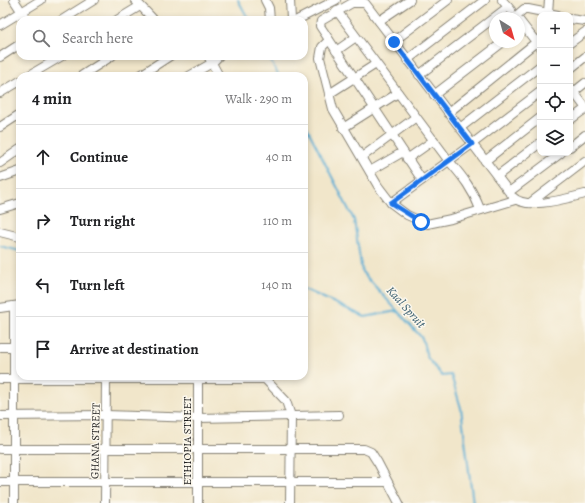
<!DOCTYPE html>
<meta charset="utf-8">
<style>
:root{--surface:#fff;--page:#f6f6f6;--text:#202124;--muted:#757577;--line:#e0e0e0}
body{margin:0;font-family:Alegreya,serif;background:var(--page);color:var(--text)}
.controls{position:absolute;right:12px;top:12px;display:grid;overflow:hidden;border-radius:8px;box-shadow:0 2px 6px #0003}
.controls button{width:36px;height:36px;display:grid;place-items:center;padding:0;border:0;border-bottom:1px solid var(--line);background:var(--surface);color:var(--text);font:20px sans-serif}
.compass{position:absolute;left:489px;top:12px;width:36px;height:36px;border-radius:50%;background:var(--surface);box-shadow:0 2px 6px #0003;rotate:143deg}
.stop{position:absolute;width:12px;height:12px;margin:-9px;border:3px solid #1a73e8;border-radius:50%;background:#fff}
.stop.end{background:#1a73e8;border-color:#fff;box-shadow:0 1px 4px #0008}
.list{margin:0;padding:0;list-style:none}
h2{display:flex;justify-content:space-between;align-items:center;height:52px;margin:0;padding:0 16px;font-size:17px}
h2 small{font-size:13px;font-weight:400;color:var(--muted)}
.list li{display:grid;grid-template-columns:26px 1fr auto;gap:12px;align-items:center;box-sizing:border-box;height:64px;padding:0 16px;border-top:1px solid var(--line)}
.list b{display:block;font-size:15px;white-space:nowrap}
.list em{font-size:13px;font-style:normal;color:var(--muted)}
.icon{flex:none;width:22px;height:22px;fill:none;stroke:currentColor;stroke-width:2;stroke-linecap:round;stroke-linejoin:round}
.map{position:relative;flex:none;width:585px;height:503px;overflow:hidden}
.search{position:absolute;background:var(--surface);box-shadow:0 2px 6px #0003;left:16px;top:16px;width:292px;height:44px;display:flex;align-items:center;gap:10px;box-sizing:border-box;padding:0 14px;border-radius:12px;color:var(--muted);font-size:15px}
.panel{position:absolute;background:var(--surface);box-shadow:0 2px 6px #0003;left:16px;top:72px;width:292px;height:308px;border-radius:12px}
.map>svg:first-child{display:block}
.lines{fill:none;stroke-linecap:round;stroke-linejoin:round}
.stream{stroke:#58add4;stroke-width:2}
.minor-casing{stroke:#868173;stroke-width:10}
.minor{stroke:#fff;stroke-width:8}
.route{stroke:#1a73e8;stroke-width:5}
.labels{text-anchor:middle;stroke-width:3;stroke-linejoin:round;paint-order:stroke}
.street-label{font-size:11px;fill:#1c1c1c;stroke:#fbf7ec}
.water-label{font-size:12px;font-style:italic;fill:#375d6f;stroke:#fbf7ec}
</style>
<div class="map">
<svg width="585" height="503" viewBox="0 0 585 503">
<rect width="100%" height="100%" fill="#fbf7ec"/>
<filter id="ink" filterUnits="userSpaceOnUse"><feTurbulence type="fractalNoise" baseFrequency=".025" numOctaves="2"/><feDisplacementMap in="SourceGraphic" scale="8" xChannelSelector="R" yChannelSelector="G"/><feConvolveMatrix kernelMatrix="1 2 1 2 8 2 1 2 1" color-interpolation-filters="sRGB"/></filter>
<filter id="wash" filterUnits="userSpaceOnUse"><feTurbulence type="fractalNoise" baseFrequency=".012" numOctaves="4" result="noise"/><feDisplacementMap in="SourceGraphic" scale="16" xChannelSelector="R" yChannelSelector="G"/><feGaussianBlur stdDeviation="0.9" result="paint"/><feColorMatrix in="noise" values="0 0 0 0 0 0 0 0 0 0 0 0 0 0 0 0 0 1.4 0 .05"/><feComposite in="paint" operator="in"/></filter>
<g filter="url(#wash)">
<rect width="100%" height="100%" fill="#f1e6ca"/>
<g class="lines">
<g class="stream">
<path d="M238 0 249 20"/>
<path d="M268 56 279 76"/>
<path d="M304 122 354 220 362 272 422 338 427 357 442 376 451 375 461 408 473 503"/>
<path d="M0 246 20 251"/>
<path d="M304 289 365 317 397 311"/>
</g>
</g>
</g>
<g filter="url(#ink)">
<g class="lines">
<g class="minor-casing">
<g id="minor">
<path d="M14 0 27 20"/>
<path d="M135 0 154 20"/>
<path d="M265 0 269 8 270 20"/>
<path d="M290 0 291 20"/>
<path d="M502 0 511 10"/>
<path d="M337 11 449 161C463 177 473 190 480 209"/>
<path d="M548 12 549 0"/>
<path d="M516 16 524 9H528L558 15"/>
<path d="M570 19 585 21"/>
<path d="M62 20 94 0"/>
<path d="M117 20 140 6"/>
<path d="M297 20 336 0"/>
<path d="M519 20 540 47"/>
<path d="M379 21 410 0"/>
<path d="M0 25 41 0"/>
<path d="M329 40 322 47 320 58 333 109 378 186 391 203 407 215 427 224 451 219 515 200"/>
<path d="M394 41 448 0"/>
<path d="M570 43 585 32"/>
<path d="M336 51 356 37"/>
<path d="M208 56 212 63 219 56"/>
<path d="M0 57 20 44"/>
<path d="M407 60 485 0"/>
<path d="M570 69 585 57"/>
<path d="M419 75 508 7"/>
<path d="M28 76 62 56"/>
<path d="M81 76 112 56"/>
<path d="M139 76 170 56"/>
<path d="M189 76 212 63 219 76"/>
<path d="M570 87 585 107"/>
<path d="M0 93 20 81"/>
<path d="M329 94 376 64"/>
<path d="M434 95 503 42"/>
<path d="M570 95 585 83"/>
<path d="M448 113 540 39"/>
<path d="M570 120 585 109"/>
<path d="M0 127 20 114"/>
<path d="M343 128 398 93"/>
<path d="M460 128 540 66"/>
<path d="M570 147 585 135"/>
<path d="M362 157 416 117"/>
<path d="M407 159 434 140"/>
<path d="M485 161 540 118"/>
<path d="M0 163 20 149"/>
<path d="M370 171 403 152"/>
<path d="M497 176 540 143"/>
<path d="M0 178 20 171"/>
<path d="M422 180 320 26 321 21 352 3H365L509 192 561 153"/>
<path d="M513 197C526 211 568 198 585 194"/>
<path d="M391 203 472 144 540 92"/>
<path d="M530 203 585 161"/>
<path d="M0 209 20 203"/>
<path d="M0 232 20 237"/>
<path d="M0 308 20 305"/>
<path d="M0 347H20"/>
<path d="M0 379H265L286 401 291 416 290 503"/>
<path d="M0 416 106 415 198 418 339 415"/>
<path d="M0 449H364L371 452 378 463 399 503"/>
<path d="M0 482H387"/>
<path d="M14 503V306"/>
<path d="M105 503 106 379"/>
<path d="M198 503V376"/>
</g>
</g>
<use href="#minor" class="minor"/>
</g>
</g>
<g class="lines" filter="url(#ink)">
<path class="route" d="M394 42 472 144 391 203 421 222"/>
</g>
<g class="labels">
<g class="street-label">
<text transform="translate(95 441) rotate(-89)" y="4">GHANA STREET</text>
<text transform="translate(187 441) rotate(-90)" y="4">ETHIOPIA STREET</text>
</g>
<g class="water-label">
<text transform="translate(406 307) rotate(48)" y="4">Kaal Spruit</text>
</g>
</g>
</svg>
<div class="controls">
<button>+</button>
<button>−</button>
<button><svg class="icon" aria-label="locate" viewBox="0 0 24 24"><circle cx="12" cy="12" r="6"/><path d="M12 2v4M12 18v4M2 12h4M18 12h4"/></svg></button>
<button><svg class="icon" aria-label="layers" viewBox="0 0 24 24"><path d="M12 4l9 5-9 5-9-5zM3 14l9 5 9-5"/></svg></button>
</div>
<svg class="compass" viewBox="-18 -18 36 36"><path d="M0-13l5 13h-10z" fill="#e53935"/><path d="M0 13l5-13h-10z" fill="#757577"/></svg>
<div class="stop" style="left:421px;top:222px"></div>
<div class="stop end" style="left:394px;top:42px"></div>
<div class="search"><svg class="icon" aria-label="search" viewBox="0 0 24 24"><circle cx="10" cy="10" r="6"/><path d="M15 15l6 6"/></svg>Search here</div>
<section class="panel">
<h2>4 min<small>Walk · 290 m</small></h2>
<ul class="list">
<li><svg class="icon" aria-label="ahead" viewBox="0 0 24 24"><path d="M12 20V5M6 11l6-6 6 6"/></svg><div><b>Continue</b></div><em>40 m</em></li>
<li><svg class="icon" aria-label="right" viewBox="0 0 24 24"><path d="M7 20v-9h11M14 6l5 5-5 5"/></svg><div><b>Turn right</b></div><em>110 m</em></li>
<li><svg class="icon" aria-label="left" viewBox="0 0 24 24"><path d="M17 20v-9H6M10 6l-5 5 5 5"/></svg><div><b>Turn left</b></div><em>140 m</em></li>
<li><svg class="icon" aria-label="arrive" viewBox="0 0 24 24"><path d="M6 21V4h12l-3 4 3 4H6"/></svg><div><b>Arrive at destination</b></div></li>
</ul>
</section>
</div>
